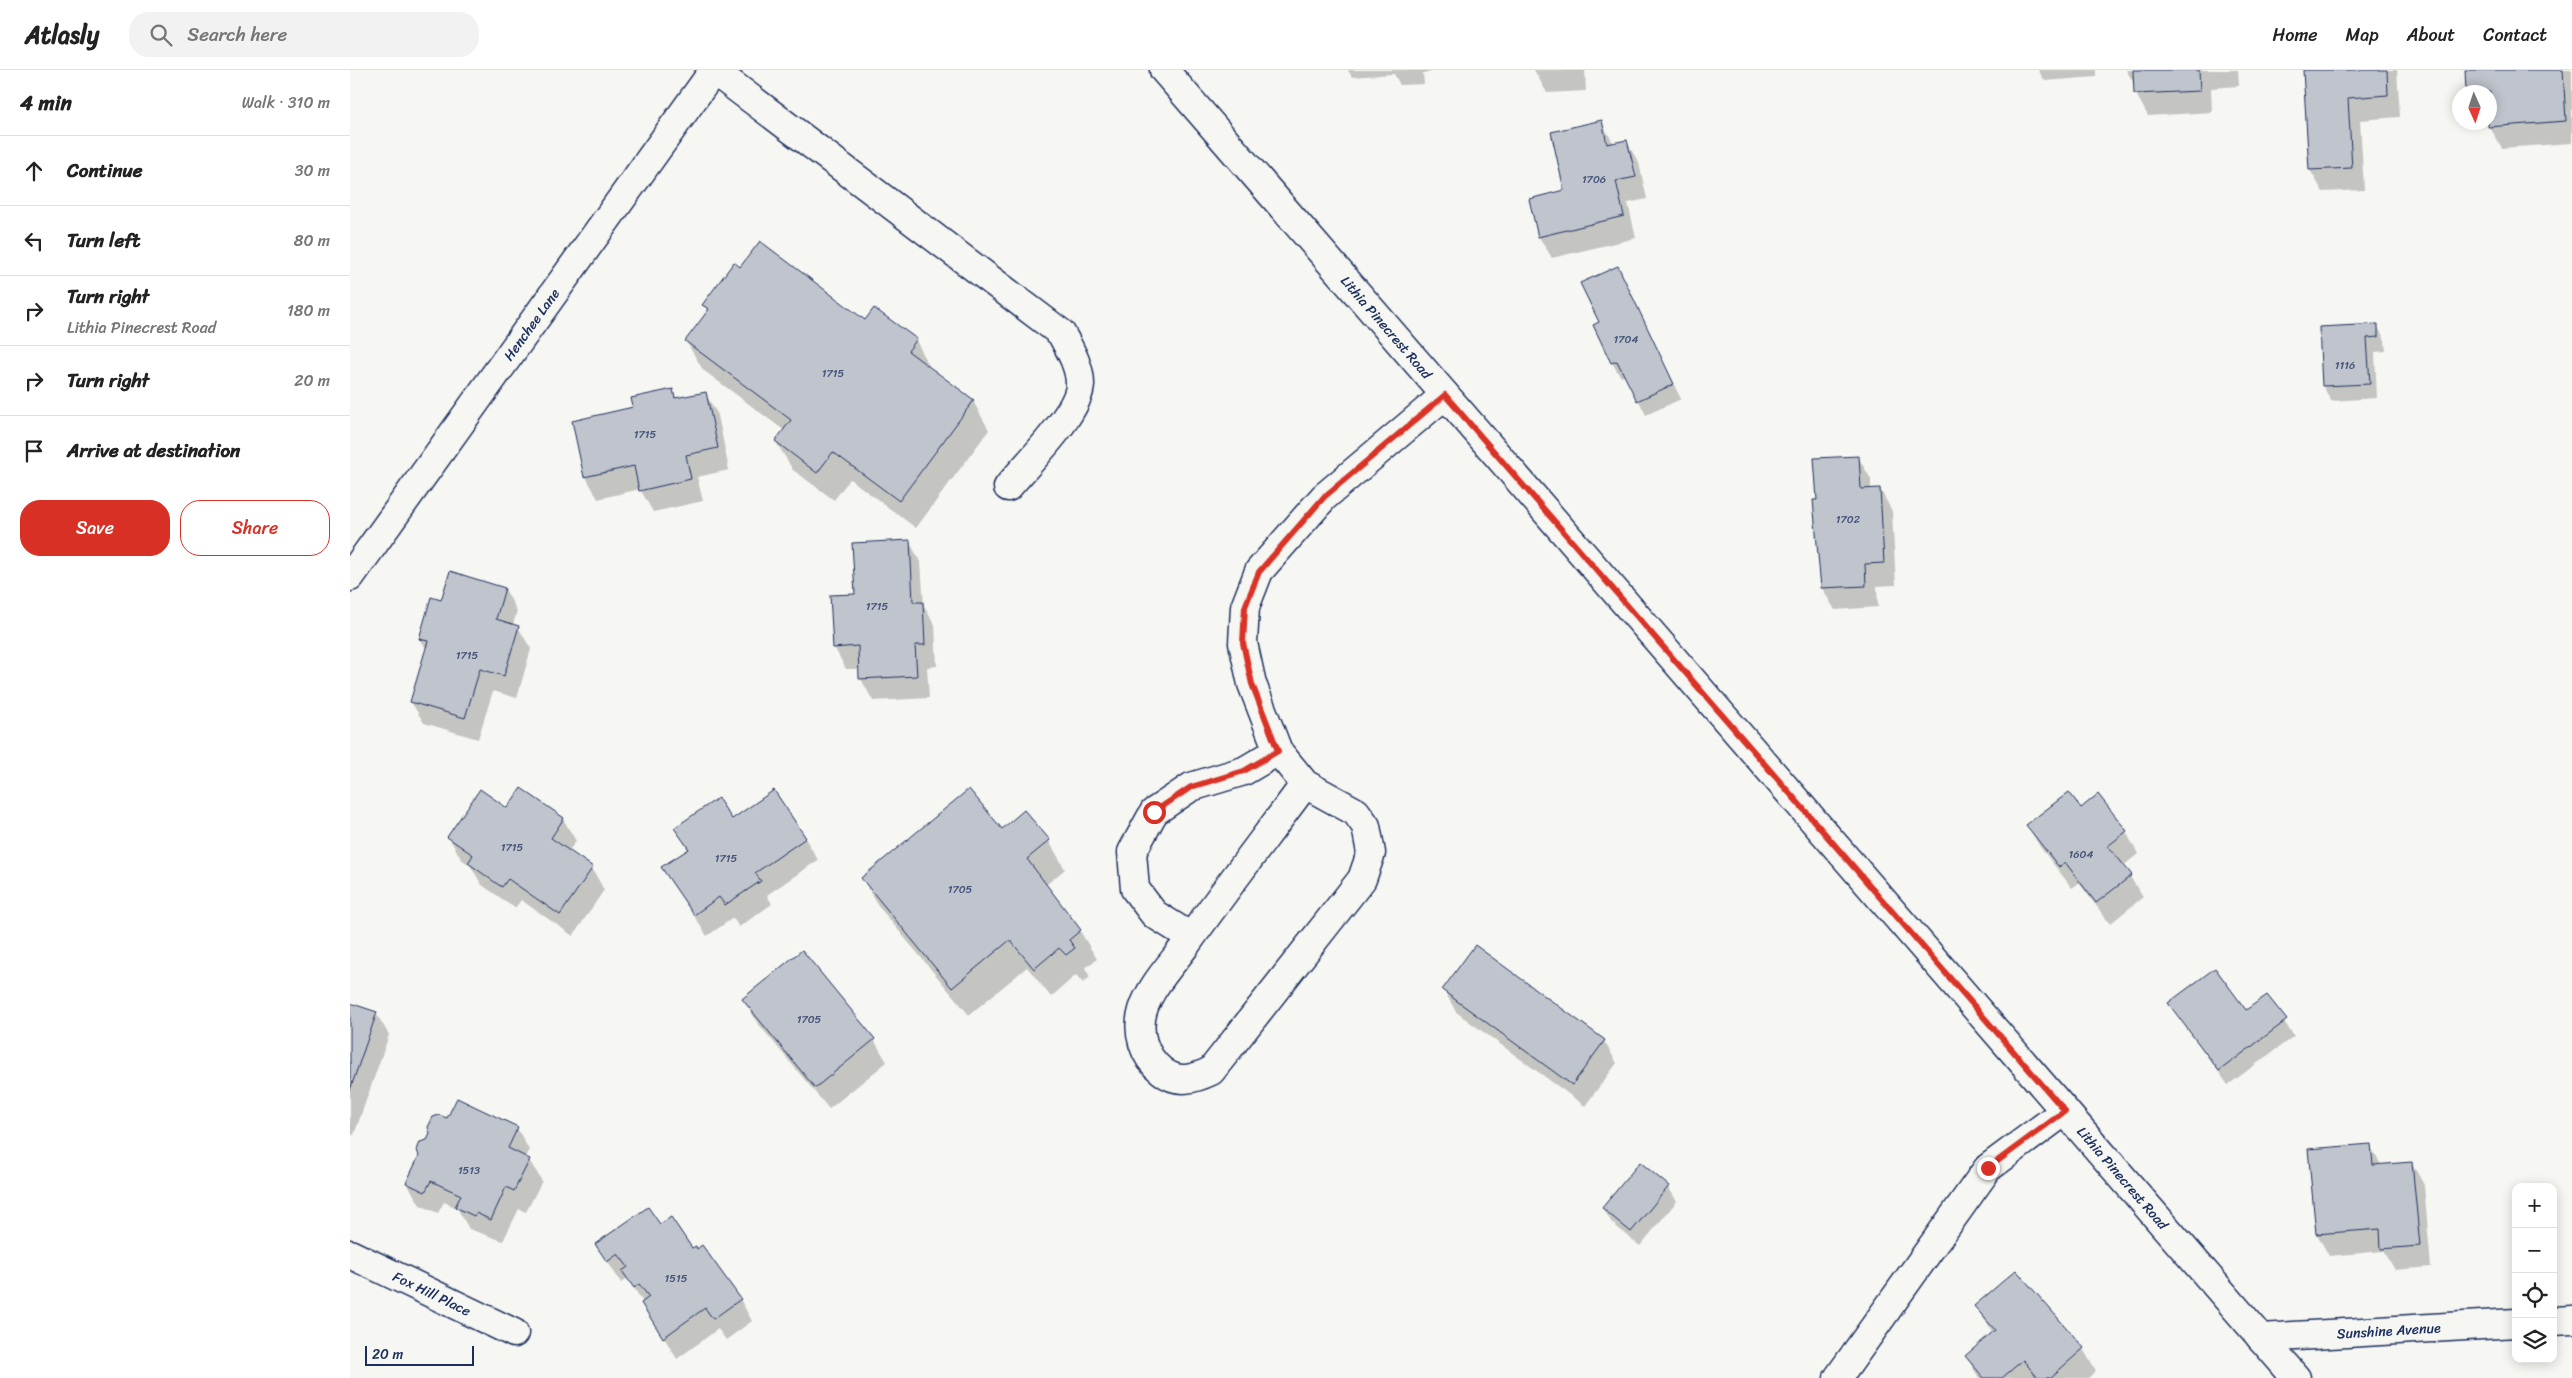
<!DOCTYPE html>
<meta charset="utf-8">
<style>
:root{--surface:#fff;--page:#f2f2f2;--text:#222;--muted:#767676;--line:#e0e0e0;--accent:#d93025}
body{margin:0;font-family:Sriracha,sans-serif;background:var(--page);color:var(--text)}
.controls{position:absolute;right:15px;bottom:15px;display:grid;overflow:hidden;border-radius:10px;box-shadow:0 2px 12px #0003}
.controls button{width:45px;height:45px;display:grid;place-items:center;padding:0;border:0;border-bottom:1px solid var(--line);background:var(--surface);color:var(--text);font:25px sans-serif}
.compass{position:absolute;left:2102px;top:15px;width:45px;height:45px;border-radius:50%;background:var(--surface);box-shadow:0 2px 12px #0003;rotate:177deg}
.scale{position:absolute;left:15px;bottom:12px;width:109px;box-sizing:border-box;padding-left:5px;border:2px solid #1b2f5e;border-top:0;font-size:14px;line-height:18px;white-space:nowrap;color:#1b2f5e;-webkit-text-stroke:4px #f6f6f2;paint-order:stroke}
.stop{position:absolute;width:15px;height:15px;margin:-11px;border:4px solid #d93025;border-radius:50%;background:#fff}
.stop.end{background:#d93025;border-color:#fff;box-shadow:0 1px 5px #0008}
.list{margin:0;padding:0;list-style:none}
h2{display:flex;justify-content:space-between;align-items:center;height:65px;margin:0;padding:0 20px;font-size:21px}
h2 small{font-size:16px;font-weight:400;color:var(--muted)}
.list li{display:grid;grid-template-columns:32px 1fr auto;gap:15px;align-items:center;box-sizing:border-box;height:70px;padding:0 20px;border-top:1px solid var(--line)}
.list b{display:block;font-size:19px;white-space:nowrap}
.list p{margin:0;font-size:16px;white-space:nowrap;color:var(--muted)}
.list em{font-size:16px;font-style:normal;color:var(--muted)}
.actions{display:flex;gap:10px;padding:15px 20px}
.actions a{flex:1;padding:11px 0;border:1px solid var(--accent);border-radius:20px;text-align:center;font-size:18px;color:var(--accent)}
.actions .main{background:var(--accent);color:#fff}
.icon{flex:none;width:28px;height:28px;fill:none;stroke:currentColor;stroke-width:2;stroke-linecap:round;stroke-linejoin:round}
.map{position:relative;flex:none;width:2222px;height:1308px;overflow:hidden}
header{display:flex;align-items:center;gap:30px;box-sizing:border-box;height:70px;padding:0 25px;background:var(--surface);border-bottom:1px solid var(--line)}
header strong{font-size:24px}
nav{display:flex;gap:28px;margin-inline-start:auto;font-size:18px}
.search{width:350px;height:45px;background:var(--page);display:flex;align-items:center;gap:12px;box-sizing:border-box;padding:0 18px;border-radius:20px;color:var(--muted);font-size:19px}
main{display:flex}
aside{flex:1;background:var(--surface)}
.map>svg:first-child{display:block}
.shadow{fill:#0003}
.building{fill:#c0c4cd;stroke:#1b2f5e}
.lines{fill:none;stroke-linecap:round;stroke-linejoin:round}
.minor-casing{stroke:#1b2f5e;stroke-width:31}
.major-casing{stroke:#1b2f5e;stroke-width:31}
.minor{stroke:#f6f6f2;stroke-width:28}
.major{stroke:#f6f6f2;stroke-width:28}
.route{stroke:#d93025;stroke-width:6}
.labels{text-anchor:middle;stroke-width:4;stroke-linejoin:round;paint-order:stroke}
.number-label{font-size:11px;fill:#44547a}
.street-label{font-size:14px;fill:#1b2f5e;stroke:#f6f6f2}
</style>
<header>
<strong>Atlasly</strong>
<div class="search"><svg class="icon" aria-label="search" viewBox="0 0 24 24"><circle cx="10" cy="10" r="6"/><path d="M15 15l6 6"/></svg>Search here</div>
<nav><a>Home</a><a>Map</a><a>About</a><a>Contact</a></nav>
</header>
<main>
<aside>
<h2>4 min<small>Walk · 310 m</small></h2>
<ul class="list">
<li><svg class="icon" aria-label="ahead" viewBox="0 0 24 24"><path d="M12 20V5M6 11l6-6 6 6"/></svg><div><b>Continue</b></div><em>30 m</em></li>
<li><svg class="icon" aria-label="left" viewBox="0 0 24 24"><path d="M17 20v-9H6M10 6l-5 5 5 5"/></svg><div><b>Turn left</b></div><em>80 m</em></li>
<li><svg class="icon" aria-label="right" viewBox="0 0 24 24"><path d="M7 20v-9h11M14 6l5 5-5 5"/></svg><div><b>Turn right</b><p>Lithia Pinecrest Road</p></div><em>180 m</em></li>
<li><svg class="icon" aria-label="right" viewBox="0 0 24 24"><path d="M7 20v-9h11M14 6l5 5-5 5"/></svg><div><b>Turn right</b></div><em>20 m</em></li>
<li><svg class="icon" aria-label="arrive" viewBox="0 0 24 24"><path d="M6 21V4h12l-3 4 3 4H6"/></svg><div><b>Arrive at destination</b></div></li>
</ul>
<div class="actions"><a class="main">Save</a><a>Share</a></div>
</aside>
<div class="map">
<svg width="2222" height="1308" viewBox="0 0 2222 1308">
<rect width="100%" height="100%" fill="#f6f6f2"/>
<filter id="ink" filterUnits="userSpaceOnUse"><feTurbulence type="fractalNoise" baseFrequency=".02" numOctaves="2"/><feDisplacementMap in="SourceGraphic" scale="10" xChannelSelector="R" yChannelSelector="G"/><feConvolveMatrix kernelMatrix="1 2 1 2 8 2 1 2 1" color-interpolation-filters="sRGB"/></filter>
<g filter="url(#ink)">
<g class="shadow">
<path d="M998 0H1082V2L1073 3 1074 14 1050 15 1044 4 1002 7Z"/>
<path d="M1184 0H1235L1236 21 1197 23Z"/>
<path d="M1688 0H1746V7L1695 11Z"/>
<path d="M1776 0H1888L1889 16 1861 18 1862 42 1798 46 1786 24 1785 15Z"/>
<path d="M1954 0H2047L2050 47 2010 50 2014 120 1973 122 1960 100Z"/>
<path d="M2116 0H2222V73L2152 78 2139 56 2140 22H2117Z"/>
<path d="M1251 52 1264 74 1276 71 1289 93 1297 129 1278 133 1286 168 1202 188 1189 167 1216 121Z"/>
<path d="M1267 197 1331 329 1296 345 1276 305 1271 307 1262 293 1245 255 1251 253Z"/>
<path d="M390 199 566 270 581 300 623 331 639 360 566 458 500 409 484 430 443 400 426 372 435 361 353 300 336 271 358 242 354 235Z"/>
<path d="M2027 255 2035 270 2036 281 2025 282 2027 328 1981 331 1973 316Z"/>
<path d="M322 320 327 329 355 323 368 345 379 400 347 407 353 431 303 442 290 419 248 429 236 407 223 352 284 338Z"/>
<path d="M1508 387 1521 409V420L1530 419 1542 441 1546 515 1527 516 1528 537 1485 540 1472 518 1467 469 1466 390Z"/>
<path d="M559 471 571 493 574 536 585 555 587 596 577 597 579 628 523 631 511 609 510 599H496L484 577 506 525Z"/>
<path d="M155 519 167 541 163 555 168 557 181 579 167 628 143 621 128 669 74 653 61 632 77 580 70 569 92 532Z"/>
<path d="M157 740 213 749 226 771 218 782 242 798 254 820 223 866 171 830 165 838 132 815 120 795 111 789 99 767Z"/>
<path d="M1731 740 1776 762 1788 784 1773 796 1793 827 1760 854 1729 813 1722 818 1690 777 1678 756Z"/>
<path d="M674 742 699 771 715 799 696 815 730 861 747 889 735 898 740 907 733 913 726 905 701 927 677 897 619 945 529 837 513 809 652 761Z"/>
<path d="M381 750 455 768 468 790 417 825 422 834 389 857 383 848 357 866 313 798 338 780 326 759Z"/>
<path d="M452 882 524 970 537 992 479 1039 406 951 394 929Z"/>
<path d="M1094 920 1254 971 1267 993 1235 1036 1106 942Z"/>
<path d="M1917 927 1944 966 1878 1015 1820 933 1896 942Z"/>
<path d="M0 935 26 943 39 965 4 1065 0 1064Z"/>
<path d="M97 1050 167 1058 179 1080 176 1088 179 1090 192 1111 176 1142 169 1139 153 1171 119 1159 107 1138 94 1132 88 1143 70 1135 57 1113 78 1071Z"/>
<path d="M2020 1076 2032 1096 2062 1093 2074 1115 2081 1197 2045 1200 2034 1181 1979 1186 1967 1164Z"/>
<path d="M1318 1117 1327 1131 1290 1176 1262 1153 1253 1138Z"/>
<path d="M309 1156 347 1181 390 1229 402 1251 376 1270 368 1259 327 1289 278 1208 271 1213 247 1174Z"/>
<path d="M1666 1201 1733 1279 1746 1301 1738 1308H1629L1616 1286 1643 1263 1626 1236Z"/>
</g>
<g class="building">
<path d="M1783 0H1849L1850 21 1784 24Z"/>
<path d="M1953 0H2037L2038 25 1998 28 2002 98 1959 100Z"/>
<path d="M2115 0H2213L2216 51 2138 57 2140 22H2116Z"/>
<path d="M1252 50 1257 74 1277 70 1286 107 1266 111 1274 146 1188 167 1179 129 1214 120 1201 62Z"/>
<path d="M410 171 515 250 524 238 567 269 558 281 624 330 549 431 483 382 467 403 425 371 441 350 335 271 359 239 352 235 384 192 390 197Z"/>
<path d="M1268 196 1324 314 1287 331 1267 291 1261 293 1243 255 1249 252 1230 213Z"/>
<path d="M2028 254V267L2017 268 2020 314 1972 316 1969 257Z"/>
<path d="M323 319 325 328 356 322 368 378 336 385 341 409 289 421 284 396 234 407 222 351 283 337 281 328Z"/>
<path d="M1509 386 1511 419 1530 418 1534 493 1515 494 1516 516 1471 518 1463 430H1467L1464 388Z"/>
<path d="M560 470 563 532H573L575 575H565L567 606 509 609 508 576 483 578 480 525 505 524 502 473Z"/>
<path d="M100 501 155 518 146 549 169 556 154 606 130 599 115 648 60 632 78 571 69 569 81 527 91 530Z"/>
<path d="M171 718 214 748 201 768 243 797 210 845 158 809 152 817 146 813 118 793 123 785 97 767 130 719 157 738Z"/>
<path d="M619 719 652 759 674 740 700 770 677 789 731 860 719 870 725 878 716 885 709 878 684 899 660 870 602 918 511 808Z"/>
<path d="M424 720 456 768 405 803 411 811 375 835 369 827 344 845 311 797 339 779 324 758 368 728 382 749Z"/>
<path d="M1719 722 1731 738 1748 724 1777 761 1758 776 1782 805 1746 833 1715 792 1709 797 1676 755Z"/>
<path d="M1125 875 1255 970 1222 1015 1092 920Z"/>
<path d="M452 880 525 969 465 1018 392 929Z"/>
<path d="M1865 898 1896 940 1917 925 1937 950 1869 1001 1818 933Z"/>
<path d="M0 933 27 942 0 1020Z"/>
<path d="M107 1028 168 1057 158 1078 180 1089 164 1121 156 1117 141 1150 126 1143 124 1146 105 1137 111 1125 81 1111 75 1122 56 1113 69 1086 67 1080 70 1072 77 1070 80 1064 78 1057 83 1047 89 1045 97 1048Z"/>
<path d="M2021 1074 2023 1095 2062 1092 2070 1176 2031 1179 2030 1159 1966 1164 1958 1079Z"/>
<path d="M1290 1092 1319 1116 1281 1162 1252 1138Z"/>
<path d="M298 1137 310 1154 321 1147 342 1178 346 1176 347 1179 352 1175 391 1229 363 1249 355 1238 313 1268 291 1233 299 1227 289 1214 284 1218 272 1201 278 1197 268 1184 257 1192 245 1174Z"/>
<path d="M1666 1200 1734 1278 1700 1308H1688L1673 1290 1652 1308H1634L1615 1286 1645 1260 1624 1236Z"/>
</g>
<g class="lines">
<g class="minor-casing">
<g id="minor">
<path d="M363 0 711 263C719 278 730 296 730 314 730 342 676 395 658 417"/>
<path id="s1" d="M0 507 364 0"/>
<path d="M955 714C915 768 874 821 835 876 821 895 800 917 793 940 786 962 794 987 812 1001 828 1014 844 1009 861 1001L1012 809 1021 783 1016 756 1006 742 955 714 928 681 902 614 893 573 895 537 909 501 974 427 1095 325"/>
<path d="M841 867 804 844 785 819 782 782 804 742 841 717 894 701 928 681"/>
<path id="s2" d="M0 1184 164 1263"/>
<path d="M2203 1251 2222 1250"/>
<path id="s3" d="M1911 1268 2166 1253"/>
<path d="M1488 1308 1638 1098 1715 1041"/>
</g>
</g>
<g class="major-casing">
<g id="major">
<path id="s4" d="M814 0 1946 1308"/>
</g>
</g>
<use href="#minor" class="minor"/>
<use href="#major" class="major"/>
</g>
</g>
<g class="lines" filter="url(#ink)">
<path class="route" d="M804 742 841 717 894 701 928 681 902 614 893 573 895 537 909 502 974 427 1095 325 1715 1041 1638 1098"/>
</g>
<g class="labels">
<g class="number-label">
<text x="1244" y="113">1706</text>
<text x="1276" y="273">1704</text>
<text x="1995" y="299">1116</text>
<text x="483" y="307">1715</text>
<text x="295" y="368">1715</text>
<text x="1498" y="453">1702</text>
<text x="527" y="540">1715</text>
<text x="117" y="589">1715</text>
<text x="162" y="781">1715</text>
<text x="1731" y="788">1604</text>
<text x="376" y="792">1715</text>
<text x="610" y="823">1705</text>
<text x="459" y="953">1705</text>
<text x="119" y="1104">1513</text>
<text x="326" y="1212">1515</text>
</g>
<g class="street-label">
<text dy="5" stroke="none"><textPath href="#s1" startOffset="311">Henchee Lane</textPath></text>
<text dy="5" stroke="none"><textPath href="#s4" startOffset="340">Lithia Pinecrest Road</textPath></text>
<text dy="5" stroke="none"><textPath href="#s4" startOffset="1465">Lithia Pinecrest Road</textPath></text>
<text dy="5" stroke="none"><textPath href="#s2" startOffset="91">Fox Hill Place</textPath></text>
<text dy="5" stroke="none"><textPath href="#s3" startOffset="128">Sunshine Avenue</textPath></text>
</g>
</g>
</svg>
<div class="controls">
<button>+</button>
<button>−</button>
<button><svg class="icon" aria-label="locate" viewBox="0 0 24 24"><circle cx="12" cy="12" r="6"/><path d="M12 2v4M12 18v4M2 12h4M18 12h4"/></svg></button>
<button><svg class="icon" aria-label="layers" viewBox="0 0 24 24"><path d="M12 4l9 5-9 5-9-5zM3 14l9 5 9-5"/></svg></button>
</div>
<svg class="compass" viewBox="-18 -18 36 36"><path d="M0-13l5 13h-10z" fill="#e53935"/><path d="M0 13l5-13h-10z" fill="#767676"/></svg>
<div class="scale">20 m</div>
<div class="stop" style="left:804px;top:742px"></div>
<div class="stop end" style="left:1638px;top:1098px"></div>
</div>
</main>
